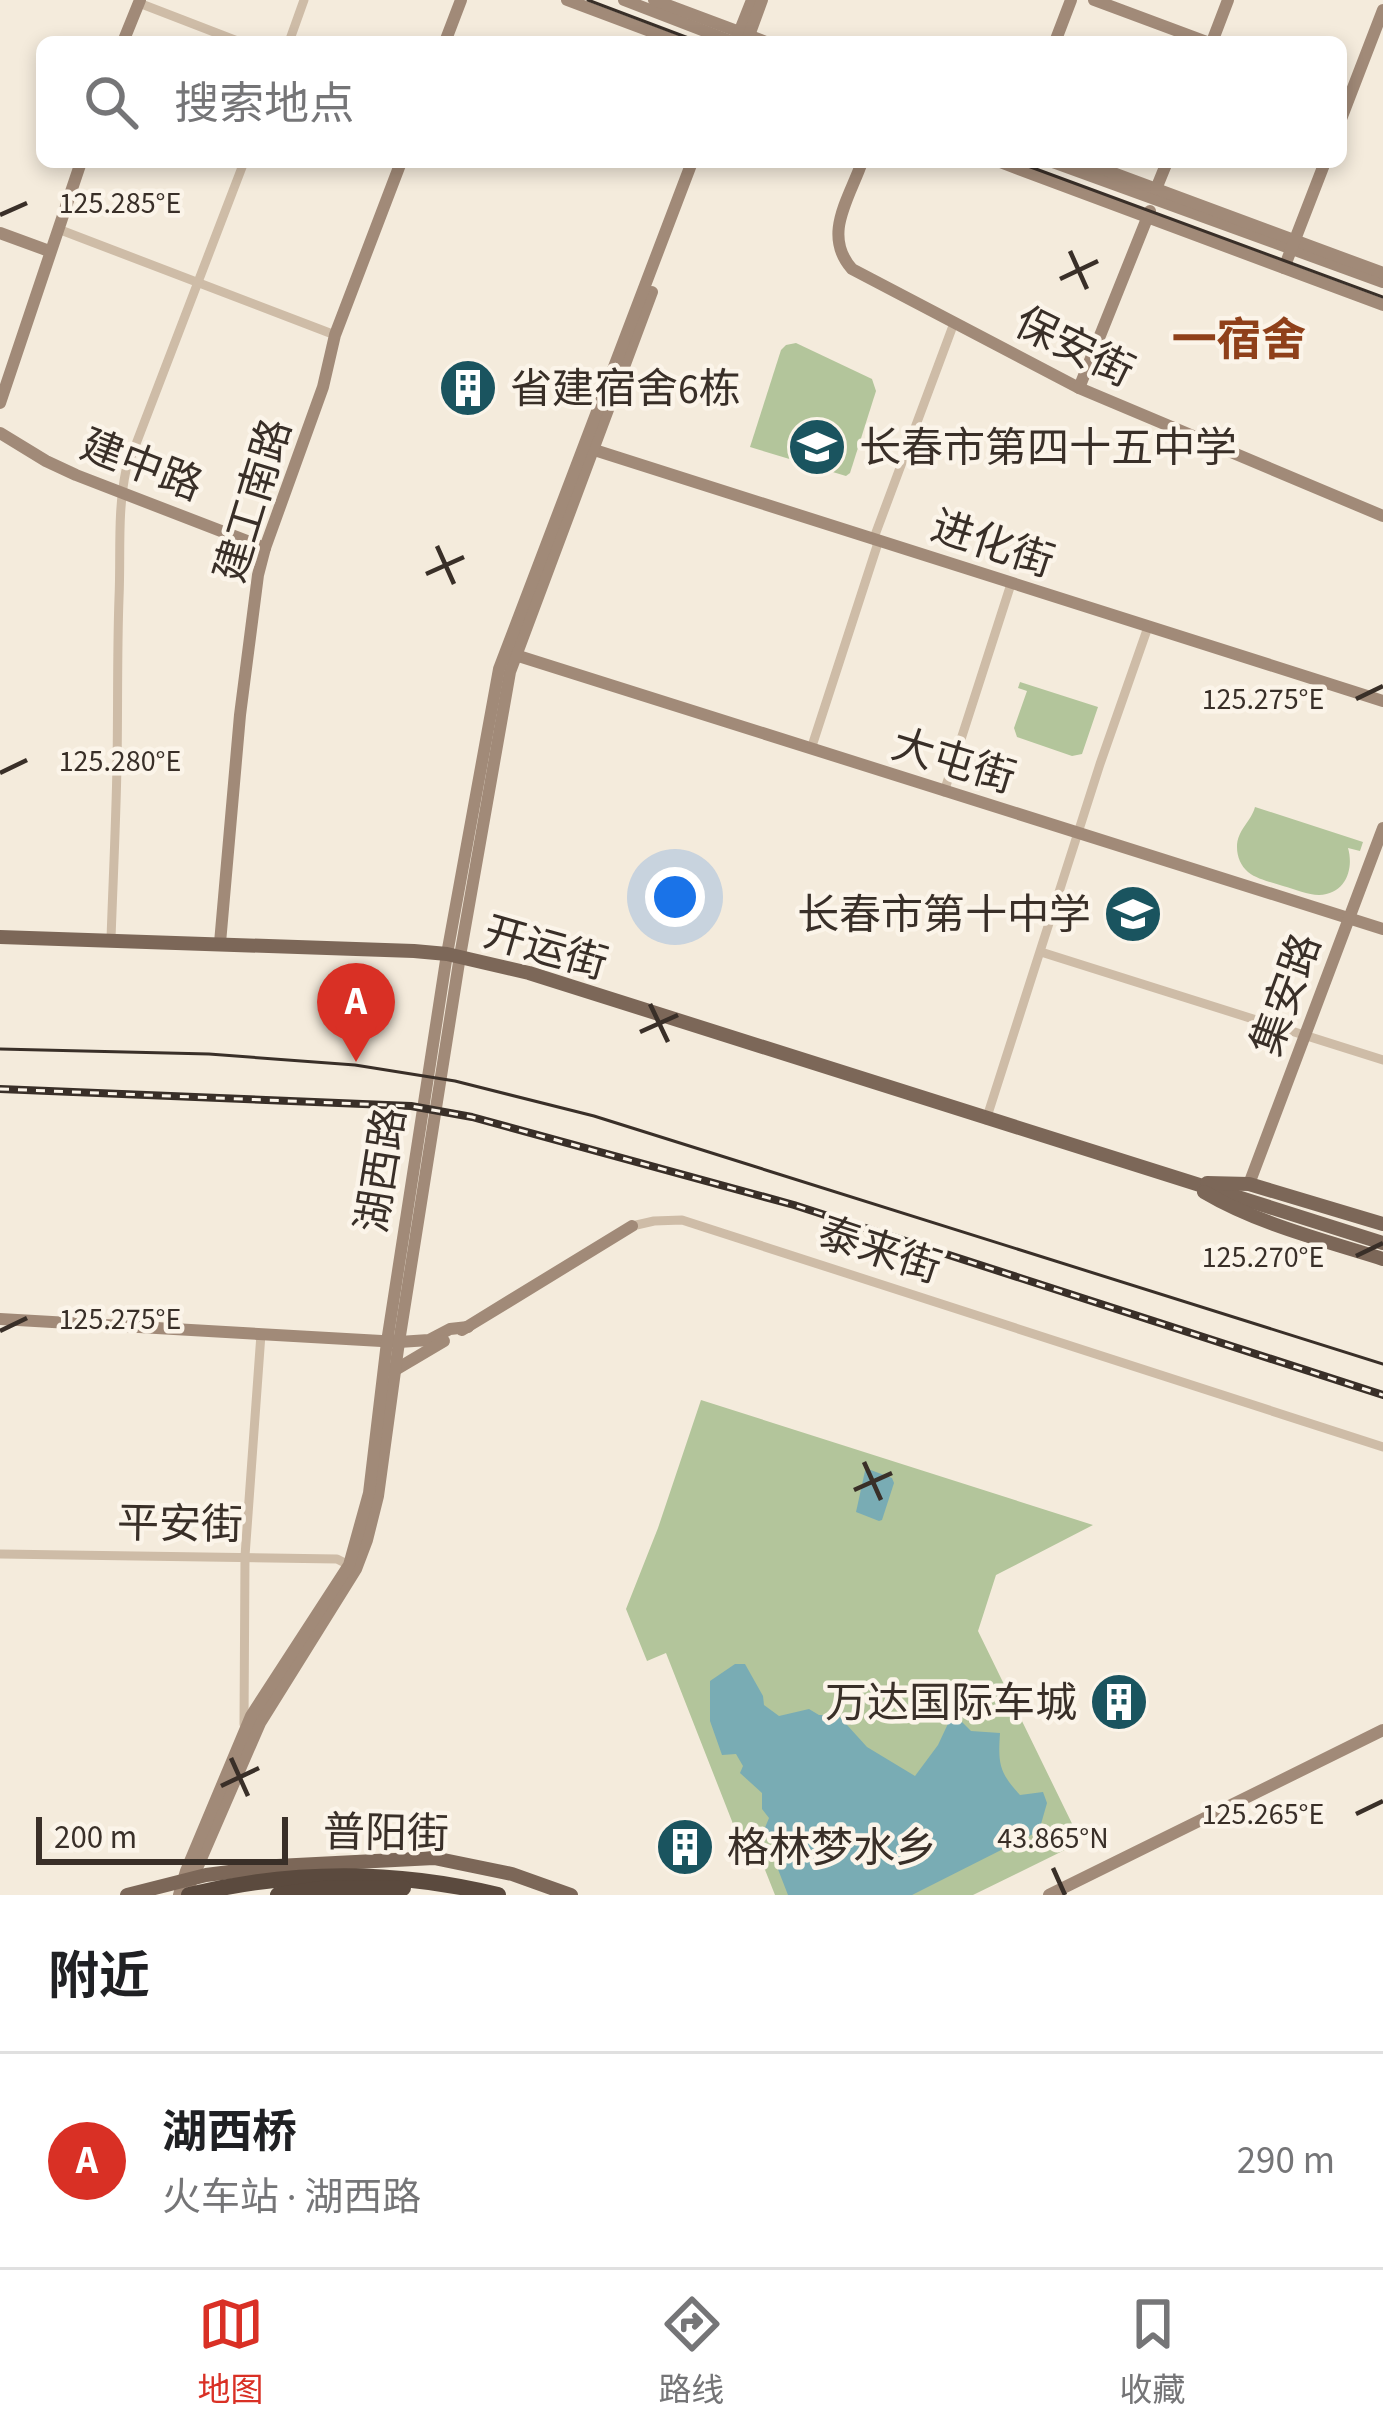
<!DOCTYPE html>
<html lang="zh">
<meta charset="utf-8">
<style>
:root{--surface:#fff;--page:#f6f6f6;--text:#202124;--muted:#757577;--line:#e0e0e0;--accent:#d93025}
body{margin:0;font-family:"Source Sans 3","Noto Sans SC",sans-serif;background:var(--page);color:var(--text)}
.scale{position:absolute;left:36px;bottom:30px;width:252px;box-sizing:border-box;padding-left:12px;border:6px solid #392f28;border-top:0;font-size:33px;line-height:42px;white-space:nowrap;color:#392f28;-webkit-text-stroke:9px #fbf4e9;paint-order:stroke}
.you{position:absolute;left:675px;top:897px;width:42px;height:42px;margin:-30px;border:9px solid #fff;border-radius:50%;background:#1a73e8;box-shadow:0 0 0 18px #1a73e833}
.badge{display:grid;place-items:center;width:78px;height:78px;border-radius:50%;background:var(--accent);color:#fff;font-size:39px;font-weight:700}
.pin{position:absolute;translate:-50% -99px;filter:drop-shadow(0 3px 6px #0008)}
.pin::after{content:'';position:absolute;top:63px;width:42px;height:36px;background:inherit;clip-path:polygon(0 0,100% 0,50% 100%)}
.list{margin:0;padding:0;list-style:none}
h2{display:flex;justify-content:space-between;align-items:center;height:156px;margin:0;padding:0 48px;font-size:51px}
h2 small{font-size:39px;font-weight:400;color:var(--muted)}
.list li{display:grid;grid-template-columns:78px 1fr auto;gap:36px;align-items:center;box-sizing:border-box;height:216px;padding:0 48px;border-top:3px solid var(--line)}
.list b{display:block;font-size:45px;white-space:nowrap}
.list p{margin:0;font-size:39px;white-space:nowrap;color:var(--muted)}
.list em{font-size:39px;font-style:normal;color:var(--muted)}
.icon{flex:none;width:66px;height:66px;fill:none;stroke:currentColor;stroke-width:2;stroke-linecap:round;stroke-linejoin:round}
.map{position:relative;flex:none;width:1383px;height:1895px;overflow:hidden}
.search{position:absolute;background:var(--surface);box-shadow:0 6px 18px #0003;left:36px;right:36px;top:36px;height:132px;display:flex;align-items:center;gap:30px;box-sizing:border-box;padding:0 42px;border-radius:18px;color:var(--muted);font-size:45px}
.sheet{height:372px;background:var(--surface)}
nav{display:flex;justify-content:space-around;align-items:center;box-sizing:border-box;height:168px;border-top:3px solid var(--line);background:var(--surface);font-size:33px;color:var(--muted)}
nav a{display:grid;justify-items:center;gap:6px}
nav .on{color:var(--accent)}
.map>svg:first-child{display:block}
.green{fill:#b3c59b}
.water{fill:#79acb4}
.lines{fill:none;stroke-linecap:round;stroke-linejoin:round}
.street{stroke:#cebca7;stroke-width:9}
.secondary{stroke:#a18a78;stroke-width:12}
.primary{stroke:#7c6758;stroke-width:14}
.highway{stroke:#5b4a3e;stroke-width:16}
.tram{stroke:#392f28;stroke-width:3}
.rail-casing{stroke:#392f28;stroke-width:8}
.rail{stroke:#fbf4e9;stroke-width:3;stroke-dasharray:9;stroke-linecap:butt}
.ticks{fill:none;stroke:#392f28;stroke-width:4.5}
.labels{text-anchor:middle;stroke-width:9;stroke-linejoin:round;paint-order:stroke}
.street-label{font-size:42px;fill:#392f28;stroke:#fbf4e9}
.poi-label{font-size:42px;fill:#392f28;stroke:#fbf4e9;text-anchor:start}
.neighbourhood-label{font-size:45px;font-weight:bold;fill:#8f401a;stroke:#fbf4e9}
.ticks-label{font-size:30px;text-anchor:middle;fill:#392f28;stroke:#fbf4e9;stroke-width:9;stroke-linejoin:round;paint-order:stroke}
</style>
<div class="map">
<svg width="1383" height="1895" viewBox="0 0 1383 1895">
<rect width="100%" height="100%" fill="#f4ebdc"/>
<g class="green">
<path d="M796 343 872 379 876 391 850 473 846 476 750 447 781 350 786 345Z"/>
<path d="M1020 682 1098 707 1082 754 1072 756 1017 737 1014 728 1027 691 1018 688Z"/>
<path d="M1255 807 1363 842 1360 851 1348 848C1354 869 1346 894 1319 895 1308 895 1295 889 1283 886 1272 882 1258 880 1248 872 1241 866 1237 857 1237 847 1237 830 1251 822 1255 807Z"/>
<path d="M701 1400 1093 1525 996 1575 978 1631 1081 1842 973 1895H775L754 1842 737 1834 666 1653 647 1661 626 1609 658 1528Z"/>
</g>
<g class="water">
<path d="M868 1469 892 1478 894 1483 882 1520 879 1521 856 1512 865 1471Z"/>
<path d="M735 1664H745L763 1696 764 1705 779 1716 809 1709 819 1715H838L867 1747 915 1776 938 1745 953 1713 971 1731 1000 1733C998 1764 999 1772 1020 1795L1043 1792 1047 1803 1039 1831 912 1895H788L774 1859 776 1850 764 1830 769 1818 762 1809V1793L740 1773 743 1766 736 1754 722 1755 710 1721V1681Z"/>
</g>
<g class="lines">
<g class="street">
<path d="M139 3 240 42"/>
<path d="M289 42 304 0"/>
<path d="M58 229 335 335"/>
<path d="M811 749 877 546 875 535 954 323"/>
<path d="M944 792 1011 584"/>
<path d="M111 939C113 881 116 822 117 764 118 709 117 654 119 598 121 555 117 513 126 470L244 162"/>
<path d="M1041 952 1383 1060"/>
<path d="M986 1120 1100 764 1148 627"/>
<path d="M632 1226 654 1221 682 1220 1383 1447"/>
<path d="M0 1554 337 1559 353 1567"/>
<path d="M244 1724 245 1556 261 1334"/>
</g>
<g class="secondary">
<path d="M567 0 679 42"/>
<path d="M624 0 733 42"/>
<path d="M654 0 766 42"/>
<path d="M1094 0 1207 42"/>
<path d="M737 38 752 0"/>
<path d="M747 41 762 0"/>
<path d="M123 42 140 0"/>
<path d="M445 42 461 0"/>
<path d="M1055 42 1071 0"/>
<path d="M1212 42 1228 0"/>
<path d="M1341 119 1383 10"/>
<path d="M862 162C849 199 822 235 852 269L1079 388 1383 516"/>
<path d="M1000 162 1383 305"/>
<path d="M1053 162 1383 282"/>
<path d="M1084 162 1383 273"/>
<path d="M1156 189 1167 162"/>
<path d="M0 233 49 251"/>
<path d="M1284 268 1325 162"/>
<path d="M1079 388 1150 211"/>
<path d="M0 403 81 162"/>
<path d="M0 433 46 461 76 475 265 548"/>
<path d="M585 447 1383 701"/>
<path d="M509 653 1383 929"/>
<path d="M220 943 240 715 258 575 265 548 323 387 335 335 401 162"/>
<path d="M1249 1184 1383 828"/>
<path d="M0 1319 399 1342 429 1340 450 1329 468 1327"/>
<path d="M462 1330 632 1226"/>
<path d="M395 1370 444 1341"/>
<path d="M191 1882 260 1723 356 1569 367 1540 378 1496 399 1342 460 956 510 672 652 292"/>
<path d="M179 1895 186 1871 251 1716 349 1565 369 1493 387 1342 447 954 499 669 692 162"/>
<path d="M1049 1895 1383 1730"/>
</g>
<g class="primary">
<path d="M0 937 414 951 447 954 529 973 1383 1243"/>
<path d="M1207 1183 1249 1184 1383 1224"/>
<path d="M1204 1192C1258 1224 1323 1240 1383 1259"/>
<path d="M127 1895 206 1875 277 1866 434 1858 512 1874 571 1895"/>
</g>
<g class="highway">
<path d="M189 1895C292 1870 396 1870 498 1895"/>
<path d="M278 1895 321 1889 403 1888"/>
</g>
<g class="tram">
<path d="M588 0 699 42"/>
<path d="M1017 162 1383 297"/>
<path d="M0 1049 209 1054 355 1065 455 1081 594 1116 1383 1364"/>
</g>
<g class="rail-casing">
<path id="rail" d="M0 1089 411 1106 472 1117 794 1205 1383 1395"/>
</g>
<use href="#rail" class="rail"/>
</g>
<path class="ticks" d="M0 215 27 203M1070 251 1087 289M1060 279 1098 261M437 546 454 584M426 574 464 557M1356 699 1383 686M0 773 27 760M650 1004 668 1042M640 1032 678 1015M1356 1256 1383 1243M0 1331 27 1318M864 1462 881 1500M854 1490 892 1473M231 1758 248 1796M221 1786 259 1768M1356 1814 1383 1801M1053 1868 1065 1895"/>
<defs>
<g id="building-disc" transform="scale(3)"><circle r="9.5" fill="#1a545f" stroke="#fbf4e9"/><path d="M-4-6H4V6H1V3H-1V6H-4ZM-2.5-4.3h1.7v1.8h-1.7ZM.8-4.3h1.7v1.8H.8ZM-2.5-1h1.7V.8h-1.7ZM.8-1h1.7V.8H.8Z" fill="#fff"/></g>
<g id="school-disc" transform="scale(3)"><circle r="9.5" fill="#1a545f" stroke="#fbf4e9"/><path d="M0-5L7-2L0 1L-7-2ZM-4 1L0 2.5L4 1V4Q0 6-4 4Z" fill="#fff"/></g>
</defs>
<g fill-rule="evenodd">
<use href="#building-disc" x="468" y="388"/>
<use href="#school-disc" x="817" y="447"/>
<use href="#school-disc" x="1133" y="914"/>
<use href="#building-disc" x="1119" y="1702"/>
<use href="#building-disc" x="685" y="1847"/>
</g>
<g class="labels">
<g class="street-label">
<text transform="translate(1075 346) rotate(26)" y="15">保安街</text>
<text transform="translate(142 464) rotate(21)" y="15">建中路</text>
<text transform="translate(252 500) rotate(-73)" y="15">建工南路</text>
<text transform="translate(993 543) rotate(18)" y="15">进化街</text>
<text transform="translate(954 760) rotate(17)" y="15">大屯街</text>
<text transform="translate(546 947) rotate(16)" y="15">开运街</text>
<text transform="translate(1285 994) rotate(-70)" y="15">集安路</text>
<text transform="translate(380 1170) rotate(-81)" y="15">湖西路</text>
<text transform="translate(880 1249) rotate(18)" y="15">泰来街</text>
<text transform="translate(180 1523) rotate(1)" y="15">平安街</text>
<text transform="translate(386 1832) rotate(1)" y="15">普阳街</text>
</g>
<g class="poi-label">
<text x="510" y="403">省建宿舍6栋</text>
<text x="859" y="462">长春市第四十五中学</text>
<text x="1091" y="929" text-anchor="end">长春市第十中学</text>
<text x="1077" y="1717" text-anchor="end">万达国际车城</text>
<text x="727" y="1862">格林梦水乡</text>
</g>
<g class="neighbourhood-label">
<text x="1239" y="355">一宿舍</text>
</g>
</g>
<g class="ticks-label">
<text x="120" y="213">125.285°E</text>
<text x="1263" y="709">125.275°E</text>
<text x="120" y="771">125.280°E</text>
<text x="1263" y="1267">125.270°E</text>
<text x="120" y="1329">125.275°E</text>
<text x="1263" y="1824">125.265°E</text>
<text x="1053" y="1848">43.865°N</text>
</g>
</svg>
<div class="scale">200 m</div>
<div class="you"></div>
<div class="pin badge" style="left:356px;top:1062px">A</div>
<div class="search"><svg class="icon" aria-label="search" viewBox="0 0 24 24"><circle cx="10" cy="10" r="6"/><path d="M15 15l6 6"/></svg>搜索地点</div>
</div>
<section class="sheet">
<h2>附近<small></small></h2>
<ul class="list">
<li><span class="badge">A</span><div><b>湖西桥</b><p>火车站 · 湖西路</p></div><em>290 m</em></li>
</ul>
</section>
<nav>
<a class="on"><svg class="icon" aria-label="map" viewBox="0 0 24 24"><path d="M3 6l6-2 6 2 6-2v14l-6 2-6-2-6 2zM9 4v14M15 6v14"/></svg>地图</a>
<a><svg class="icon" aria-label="directions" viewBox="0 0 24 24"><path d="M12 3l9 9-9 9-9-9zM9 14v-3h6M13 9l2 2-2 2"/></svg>路线</a>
<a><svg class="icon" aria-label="saved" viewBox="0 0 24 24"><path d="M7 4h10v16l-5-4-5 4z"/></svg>收藏</a>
</nav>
